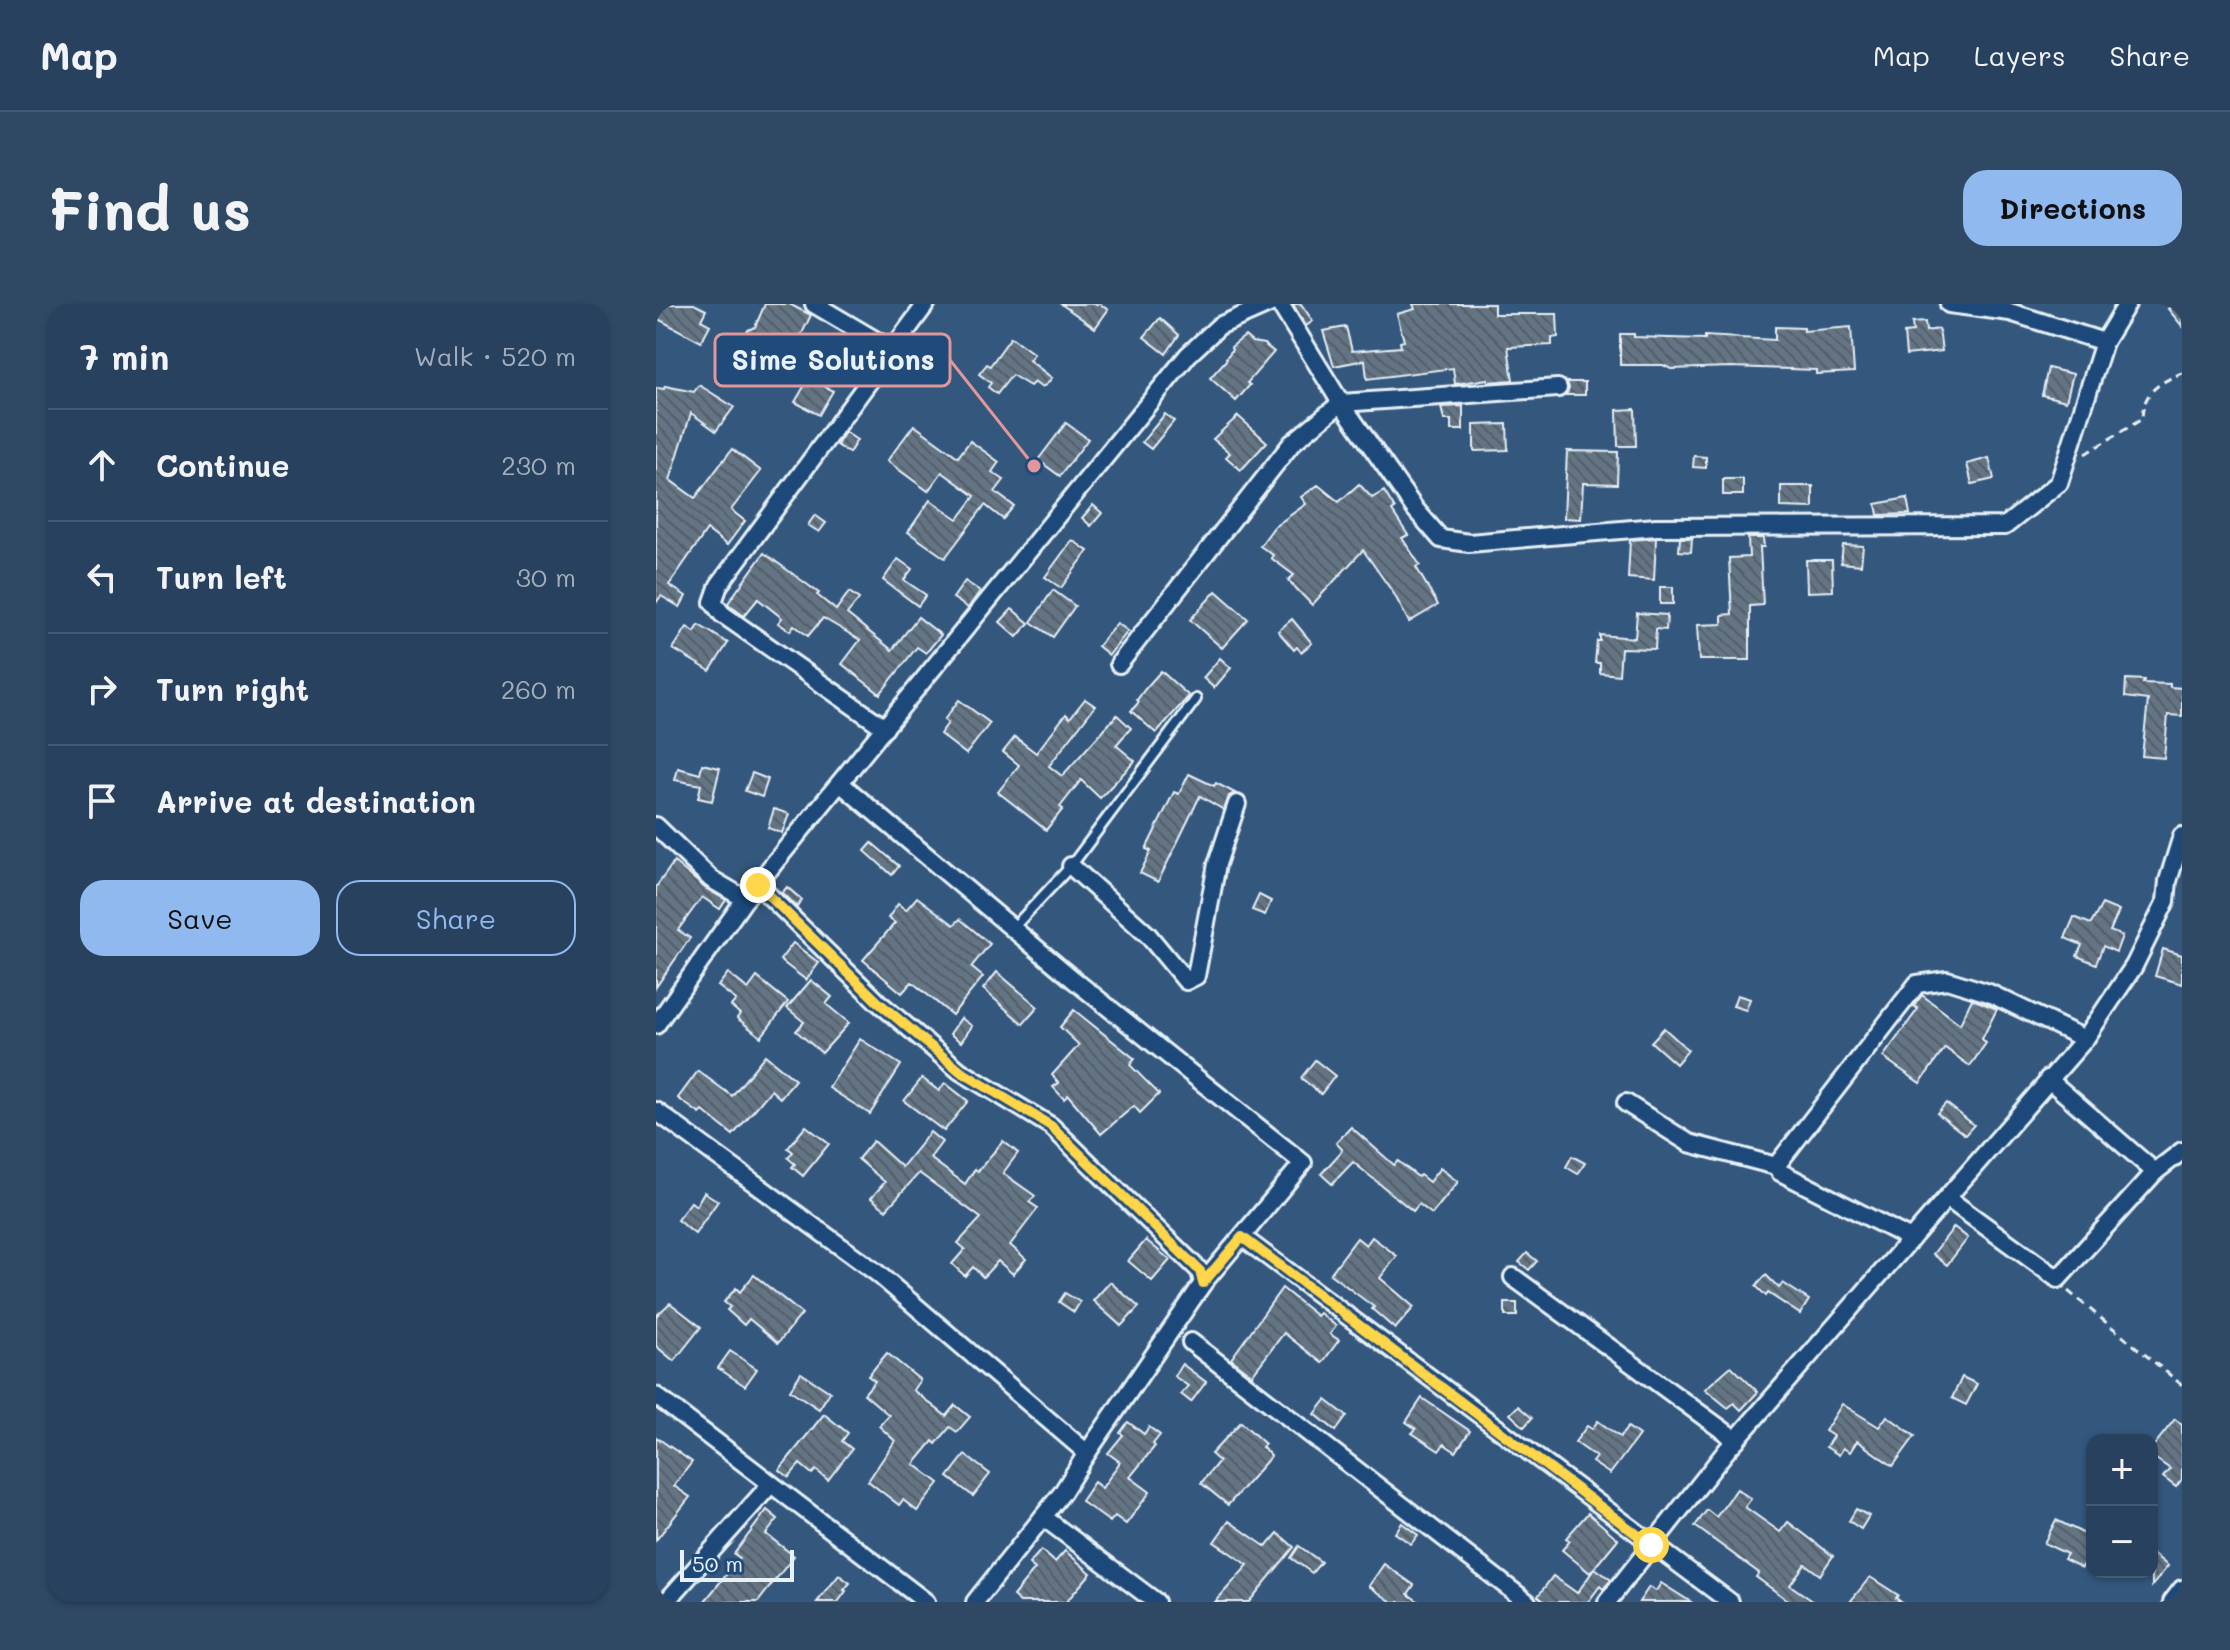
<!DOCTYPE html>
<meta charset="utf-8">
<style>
:root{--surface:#27415e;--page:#2f4864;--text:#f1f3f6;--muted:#a4afbc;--line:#435a73;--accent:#90b9f0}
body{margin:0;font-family:Mali,sans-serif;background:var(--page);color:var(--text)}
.controls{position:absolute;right:24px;bottom:24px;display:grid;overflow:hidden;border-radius:16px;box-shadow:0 2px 6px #0004}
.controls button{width:72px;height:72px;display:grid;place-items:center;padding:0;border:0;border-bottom:2px solid var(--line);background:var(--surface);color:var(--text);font:40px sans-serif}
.scale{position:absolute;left:24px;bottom:20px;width:114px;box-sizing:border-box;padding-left:8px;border:4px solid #e8f1f8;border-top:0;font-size:22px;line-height:28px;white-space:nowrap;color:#e8f1f8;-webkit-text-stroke:6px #1f4a7a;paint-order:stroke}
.stop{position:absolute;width:24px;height:24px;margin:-18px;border:6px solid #ffd54a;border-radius:50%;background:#fff}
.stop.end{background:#ffd54a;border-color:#fff;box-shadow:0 2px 8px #0008}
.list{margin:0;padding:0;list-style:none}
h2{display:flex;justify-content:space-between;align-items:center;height:104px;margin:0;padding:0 32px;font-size:34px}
h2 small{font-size:26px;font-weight:400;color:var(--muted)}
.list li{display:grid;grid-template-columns:52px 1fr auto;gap:24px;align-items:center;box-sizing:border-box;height:112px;padding:0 32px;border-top:2px solid var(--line)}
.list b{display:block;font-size:30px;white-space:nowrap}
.list em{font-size:26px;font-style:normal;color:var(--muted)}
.actions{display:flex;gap:16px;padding:24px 32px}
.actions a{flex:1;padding:18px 0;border:2px solid var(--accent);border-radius:24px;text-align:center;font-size:28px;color:var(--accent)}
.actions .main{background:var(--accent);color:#111}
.icon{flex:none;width:44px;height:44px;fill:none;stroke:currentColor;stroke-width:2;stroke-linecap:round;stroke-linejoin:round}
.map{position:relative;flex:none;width:1526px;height:1298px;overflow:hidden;border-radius:24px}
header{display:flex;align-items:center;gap:48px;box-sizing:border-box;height:112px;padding:0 40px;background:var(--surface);border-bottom:2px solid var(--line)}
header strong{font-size:38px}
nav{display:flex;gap:44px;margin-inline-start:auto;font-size:28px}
.intro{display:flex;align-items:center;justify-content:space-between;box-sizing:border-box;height:192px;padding:0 48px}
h1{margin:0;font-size:56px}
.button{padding:20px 36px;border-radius:24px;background:var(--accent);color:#111;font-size:28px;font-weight:700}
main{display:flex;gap:48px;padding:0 48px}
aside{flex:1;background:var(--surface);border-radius:24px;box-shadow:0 2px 6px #0004}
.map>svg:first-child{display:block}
.building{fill:url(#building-back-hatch);stroke:#e8f1f8;stroke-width:2}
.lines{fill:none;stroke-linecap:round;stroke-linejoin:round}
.lane-casing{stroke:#e8f1f8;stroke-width:14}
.street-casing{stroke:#e8f1f8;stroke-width:22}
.path{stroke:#e8f1f8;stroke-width:3;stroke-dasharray:8 6;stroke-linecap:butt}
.lane{stroke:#1f4a7a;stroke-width:8}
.street{stroke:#1f4a7a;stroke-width:16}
.route{stroke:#ffd54a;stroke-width:10}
.leader{fill:none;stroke:#e0979a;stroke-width:3}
.callout-dot{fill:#e0979a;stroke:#1f4a7a;stroke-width:3}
.callout{fill:#1f4a7a;stroke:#e0979a;stroke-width:3}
.callout-label{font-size:28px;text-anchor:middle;font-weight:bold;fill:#e8f1f8}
</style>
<header>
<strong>Map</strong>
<nav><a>Map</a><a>Layers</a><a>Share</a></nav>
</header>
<div class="intro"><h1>Find us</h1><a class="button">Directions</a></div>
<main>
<aside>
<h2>7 min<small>Walk · 520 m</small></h2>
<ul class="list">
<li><svg class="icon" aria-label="ahead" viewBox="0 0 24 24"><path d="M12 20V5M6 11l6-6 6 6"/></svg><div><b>Continue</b></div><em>230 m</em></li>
<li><svg class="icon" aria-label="left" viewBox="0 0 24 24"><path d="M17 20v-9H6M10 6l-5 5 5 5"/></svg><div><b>Turn left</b></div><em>30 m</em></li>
<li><svg class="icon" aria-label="right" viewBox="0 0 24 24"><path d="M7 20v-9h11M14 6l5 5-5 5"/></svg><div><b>Turn right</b></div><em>260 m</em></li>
<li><svg class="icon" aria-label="arrive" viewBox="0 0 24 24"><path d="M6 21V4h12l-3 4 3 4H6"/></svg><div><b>Arrive at destination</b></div></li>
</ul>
<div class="actions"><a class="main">Save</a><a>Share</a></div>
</aside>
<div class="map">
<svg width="1526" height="1298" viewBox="0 0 1526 1298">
<defs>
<pattern id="building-back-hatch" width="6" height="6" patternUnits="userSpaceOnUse" patternTransform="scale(2)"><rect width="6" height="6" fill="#647484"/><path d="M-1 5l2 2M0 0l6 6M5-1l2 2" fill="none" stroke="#555e67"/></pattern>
</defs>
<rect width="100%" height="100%" fill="#34577d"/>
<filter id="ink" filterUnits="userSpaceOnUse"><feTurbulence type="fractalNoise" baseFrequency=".0125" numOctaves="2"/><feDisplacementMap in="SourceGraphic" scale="16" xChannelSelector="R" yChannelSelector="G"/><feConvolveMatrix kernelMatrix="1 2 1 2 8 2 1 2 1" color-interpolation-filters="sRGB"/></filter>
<g filter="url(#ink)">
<g class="building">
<path d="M0 0H38L50 6 45 16 54 21 45 38 0 14Z"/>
<path d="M109 0H133L155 11 141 40 124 32 115 54 121 57 109 79 76 61 92 26 99 23Z"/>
<path d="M405 0H444L452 6 439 24Z"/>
<path d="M637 0H645L657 17 650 22Z"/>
<path d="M757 0H838V10H901L902 33 896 34V41L852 43 857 76 832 78V75L799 80 797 64 711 75 709 56 678 62 667 27 690 23 696 47 745 43 744 38 748 37 741 10 759 5Z"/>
<path d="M1518 0H1526V22L1512 5Z"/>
<path d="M504 14 523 31 510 50 488 33Z"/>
<path d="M1269 18 1270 27 1283 25 1286 47 1250 51 1248 29 1257 28 1256 19Z"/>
<path d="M1119 23 1148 24V27L1195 23 1198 68 1160 70V66L1074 63 1015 65 1007 61H964V30H978V33L1049 35V32L1119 36Z"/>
<path d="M589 32 596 38 608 40 618 48 591 79 594 81 580 97 554 74 571 55 570 54 576 46 575 43Z"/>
<path d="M355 33 378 50 373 56 396 74 390 81 385 83 378 78 374 82 356 71 341 90 332 83 335 79 323 70 331 60 334 62Z"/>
<path d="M1392 64 1417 70 1410 97 1386 91Z"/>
<path d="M153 74 177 87 163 111 139 98Z"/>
<path d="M911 78H929V91H910L913 84Z"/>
<path d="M43 81 78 103 60 127 35 109 14 176 39 194 76 145 105 167 75 206 89 217 71 241 51 226 13 281 30 292 24 303 5 292 0 299V84L8 85 9 82 38 88Z"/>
<path d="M807 102V126H795V116H788L785 103Z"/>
<path d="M979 105 980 142H962L961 106Z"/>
<path d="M509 110 518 117 495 145 486 138Z"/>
<path d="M582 112 611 138 585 166 570 153 574 149 557 135Z"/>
<path d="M410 119 432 135 404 172 382 156Z"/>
<path d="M851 120 852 146 818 147V121Z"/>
<path d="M258 121 302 153 314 137 343 158 336 168 348 176 339 188 358 202 347 215 329 201 289 254 252 228 274 196 302 215 319 192 286 168 272 187 231 157Z"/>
<path d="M189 128 201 136 193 149 181 141Z"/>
<path d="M911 147 962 148 961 180 927 179 925 215 908 214Z"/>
<path d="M1038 152 1050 153V164L1037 163Z"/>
<path d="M1333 154 1338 175 1316 180 1311 160Z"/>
<rect x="1067" y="175" width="20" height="16"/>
<path d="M703 180 716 194 728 187 739 205 736 207 752 231 746 234 764 261 760 263 782 301 753 318 738 290 707 246 656 301 632 276 638 271 615 254 617 251 604 242 618 223 650 200 645 193 662 181 683 198Z"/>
<path d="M1125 182H1157V204L1125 203Z"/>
<path d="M1251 194 1254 210 1222 211 1220 200Z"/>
<path d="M437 201 446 209 435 222 426 214Z"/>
<path d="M159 211 170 219 163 228 152 221Z"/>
<path d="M1000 234 998 276 972 274 974 236Z"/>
<path d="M1024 234H1036L1035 248 1023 247Z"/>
<path d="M1092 234H1107L1108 243H1104L1107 301 1094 302V356H1043L1041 321 1066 320V311L1076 310 1073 254 1093 253Z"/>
<path d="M416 236 432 247 405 284 389 273Z"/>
<path d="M1187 241 1207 242 1205 261 1185 259Z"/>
<path d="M108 249 163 289 161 291 180 306 193 288 203 295 191 310 236 346 262 313 285 331 270 349 261 343 224 390 186 360 204 336 167 314 152 332 138 321 134 327 122 319 126 314 102 295 88 312 73 301 72 299Z"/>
<path d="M242 255 256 265 248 276 270 291 262 302 227 276Z"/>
<path d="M1150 256H1176L1177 287 1151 288Z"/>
<path d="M309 277 324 287 312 304 297 294Z"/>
<rect x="1004" y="283" width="13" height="17"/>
<path d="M397 286 419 302 397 333 375 318Z"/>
<path d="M560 287 592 315 566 344 534 316Z"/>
<path d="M356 305 373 319 361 333 344 318Z"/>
<path d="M981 309 1011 311 1010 326 1000 325 999 345 965 344 963 371 944 369V359H939L941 337H944V331L979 334Z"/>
<path d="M636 315 656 339 645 348 641 343 638 346 622 327Z"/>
<path d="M461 319 472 327 453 351 442 342Z"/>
<path d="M43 321 72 339 54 367 17 345 31 323 39 328Z"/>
<path d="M564 354 575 364 558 384 547 374Z"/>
<path d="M505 367 533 392 500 429 475 407 483 398 481 396 489 385Z"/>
<path d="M1470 375 1488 376 1487 379 1514 380V383L1526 384V412L1512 411 1508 454 1486 452 1492 396 1469 393Z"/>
<path d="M429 395 439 402 393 462 406 472 461 411 475 424 460 441 479 457 444 494 425 476 404 503 407 505 390 526 342 488 363 461 347 448 359 433 380 449 410 410 414 414Z"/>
<path d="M303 396 334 419 310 450 284 430 292 419 288 416Z"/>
<path d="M46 460 64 464 56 497 42 494 45 481 19 476 22 464 44 470Z"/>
<path d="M96 469 112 475 106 493 89 487Z"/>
<path d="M533 470 558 482 560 479 579 489 573 492 568 506 544 492 502 578 484 569 495 547 490 545 518 488 523 490Z"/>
<path d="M118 505 133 510 126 529 112 524Z"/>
<path d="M216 539 243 562 236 571 209 547Z"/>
<path d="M18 558 49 584 70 596 64 605 46 593 22 626 34 634 0 683V583Z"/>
<path d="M131 583 146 596 141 603 126 589Z"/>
<path d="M603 591 615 597 609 611 596 606Z"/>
<path d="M261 593 298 621 304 615 334 640 315 663 327 673 296 711 256 678 246 689 207 656 239 619 232 614 242 600 250 606Z"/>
<path d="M1446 600 1463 607 1454 627 1466 632 1460 648 1447 642 1440 660 1421 652 1426 641 1409 634 1418 613 1435 620Z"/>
<path d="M137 639 163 659 150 676 124 656Z"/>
<path d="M1507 645 1526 651V680L1499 672Z"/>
<path d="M341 668 382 703 367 720 327 685Z"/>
<path d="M72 669 92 685 101 673 132 698 105 733 81 714 84 710 75 702 80 696 62 682Z"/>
<path d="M155 676 176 693 170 700 193 719 166 749 140 727 148 718 131 704Z"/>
<path d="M1081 691 1094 695 1090 706 1077 702Z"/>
<path d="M1266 691 1304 720 1316 695 1341 705 1326 735 1330 739 1314 762 1289 744 1264 779 1227 753 1262 705 1258 702Z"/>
<path d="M418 706 479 755 474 761 503 790 484 809 478 802 445 830 412 791 408 795 397 783 403 779 396 771 423 741 404 723Z"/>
<path d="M305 714 316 722 305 738 294 730Z"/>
<path d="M1008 724 1032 746 1020 760 995 738Z"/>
<path d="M204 735 245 761 214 810 173 784Z"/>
<path d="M109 751 139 776 124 794 115 786 77 831 47 807 44 810 22 794 42 767 76 792Z"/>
<path d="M659 756 679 772 665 790 645 774Z"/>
<path d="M266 774 283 787 289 779 312 797 288 827 248 797Z"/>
<path d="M1290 799 1318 821 1309 831 1281 809Z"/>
<path d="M150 822 173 840 147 872 136 863 139 860 132 854 137 848 132 844Z"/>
<path d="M695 823 738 861 742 857 762 873 764 871 773 878 784 864 802 878 776 910 763 900 757 907 697 858 676 880 665 870 685 848 686 845 680 839Z"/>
<path d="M274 828 286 838 274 854 309 880 319 865 322 867 347 837 362 849 347 869 379 892 373 898 382 904 354 941 370 955 357 970 342 957 327 973 317 963 309 972 296 960 309 945 302 939 325 914 263 869 230 906 215 894 229 878 202 855 217 837 246 863Z"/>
<path d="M916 852 929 859 922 870 910 863Z"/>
<path d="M48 888 62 897 39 930 21 916 35 898 40 902Z"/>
<path d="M1298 923 1312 934 1291 961 1277 950Z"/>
<path d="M716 933 741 952 724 974 758 1003 739 1025 716 1005 718 1003 674 970 701 934 710 941Z"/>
<path d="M490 936 514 956 496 977 472 957Z"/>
<path d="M871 949 881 957 873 966 863 958Z"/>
<path d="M98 971 146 1010 122 1039 93 1015 88 1021 71 1006 74 1003 68 998 80 984 84 988Z"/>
<path d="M1110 971 1123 984 1127 979 1153 996 1144 1010 1112 989 1110 992 1100 982Z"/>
<path d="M454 978 483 1003 465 1022 437 997Z"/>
<path d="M626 984 661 1012 664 1009 680 1022 674 1030 683 1036 666 1059 628 1029 596 1071 575 1055Z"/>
<path d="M409 989 424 998 418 1008 403 998Z"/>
<path d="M14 999 45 1023 18 1057 0 1042V1012Z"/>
<rect x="849" y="999" width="12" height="13"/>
<path d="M74 1047 101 1065 89 1082 62 1064Z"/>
<path d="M231 1049 264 1076 257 1086 290 1112 299 1101 314 1113 301 1128 294 1123 280 1140 277 1137 258 1160 283 1179 261 1207 247 1196 243 1201 212 1177 239 1137 223 1122 233 1111 208 1090 219 1077 212 1072Z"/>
<path d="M526 1060 550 1078 535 1098 525 1090 532 1082 518 1072Z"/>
<path d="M1075 1062 1102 1088 1085 1106 1078 1099 1072 1104 1049 1085Z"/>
<path d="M145 1069 174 1088 163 1105 134 1086Z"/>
<path d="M1306 1073 1321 1080 1310 1101 1296 1094Z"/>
<path d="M766 1094 814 1127 800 1148 788 1140 783 1147 756 1129 760 1125 750 1118Z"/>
<path d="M670 1096 691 1112 680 1127 659 1110Z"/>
<path d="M1186 1100 1223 1123 1231 1112 1259 1132 1237 1162 1201 1137 1194 1148 1187 1144 1183 1151 1170 1143 1177 1132 1169 1127Z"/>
<path d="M862 1102 876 1114 868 1123 854 1110Z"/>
<path d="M168 1110 192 1129 186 1137 196 1145 172 1176 160 1166 156 1170 144 1160 133 1173 123 1166Z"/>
<path d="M1519 1115 1526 1121V1175L1520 1183 1507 1173 1514 1165 1496 1152V1144Z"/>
<path d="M942 1117 964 1133 972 1123 983 1131 954 1170 936 1158 940 1153 919 1138 931 1122 936 1125Z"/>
<path d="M472 1118 488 1130 493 1123 504 1131 497 1140 499 1142 474 1173 494 1188 470 1220 459 1212 454 1218 425 1197 438 1178 446 1184 464 1158 452 1149 467 1131 464 1129Z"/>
<path d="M585 1118 609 1140 606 1143 615 1152 572 1201 545 1179 563 1157 555 1150Z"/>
<path d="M0 1133 36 1158 18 1182 34 1193 0 1236Z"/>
<path d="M309 1151 334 1170 317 1192 292 1173Z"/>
<path d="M1081 1185 1095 1195 1089 1203 1124 1228 1132 1218 1177 1252 1164 1271 1149 1260 1134 1281 1158 1298H1134L1100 1273 1103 1269 1039 1222 1051 1206 1060 1213Z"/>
<path d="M1200 1205 1213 1212 1205 1225 1193 1217Z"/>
<path d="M111 1206 122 1215 110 1230 138 1252 102 1298H48L84 1254 78 1250Z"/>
<path d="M932 1209 962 1235 934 1269 906 1246 914 1237 910 1234Z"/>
<path d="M1400 1216 1435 1233 1431 1242 1436 1244 1426 1264 1408 1255 1411 1250 1388 1239Z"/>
<path d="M573 1217 610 1243 622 1229 638 1243 593 1298H559L592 1261 558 1238Z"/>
<path d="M746 1219 762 1231 755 1240 739 1229Z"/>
<path d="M643 1242 665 1258 656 1269 635 1254Z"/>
<path d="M385 1246 399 1258 409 1247 435 1269 410 1298H364L357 1292 379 1265 373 1260Z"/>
<path d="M1496 1249 1512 1262 1496 1282Z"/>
<path d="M728 1260 758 1281 752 1290 763 1298H736L713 1282Z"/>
<path d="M939 1264 955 1276 947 1285 944 1282 932 1298H889L882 1292 897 1272 921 1289Z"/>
<path d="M183 1271 194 1279 188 1286 190 1287 182 1298H161Z"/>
<path d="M1214 1273 1242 1291 1240 1294 1245 1298H1194Z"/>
<path d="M1005 1279 1035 1298H983L993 1283 1000 1287Z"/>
</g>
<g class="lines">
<g class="lane-casing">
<path id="lane" d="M357 624 415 562 540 395"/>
</g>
<g class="street-casing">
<g id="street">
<path d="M158 0 236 46"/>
<path d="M624 0 685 99 759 205 785 235 813 239 1000 223 1349 222 1403 179 1448 38 1471 0"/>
<path d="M1293 0 1354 8 1448 38"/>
<path d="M463 360 636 139 685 99 902 84"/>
<path d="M229 424 66 310 57 298 63 281 270 0"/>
<path d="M184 479 418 676 647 859 547 979 431 1149 406 1189 319 1298"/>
<path d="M0 522 55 575 89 595"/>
<path d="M415 562 492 631 530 677 540 672 561 560 581 500"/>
<path d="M102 581 222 698 304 767 395 822 544 967 547 979"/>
<path d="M0 721 89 595 532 51 563 22 613 0"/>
<path d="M1392 775 1499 868"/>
<path d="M970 799 1033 839 1120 862 1124 868 1255 935"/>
<path d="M0 807 221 969 431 1149"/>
<path d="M1120 862 1261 680 1291 676 1333 689 1429 735"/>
<path d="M1291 894 1402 975 1499 868 1526 847"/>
<path d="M586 933 1074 1298"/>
<path d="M857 973 1080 1136"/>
<path d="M535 1038 871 1298"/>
<path d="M0 1092 270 1298"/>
<path d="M387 1213 500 1298"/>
<path d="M10 1298 114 1181"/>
<path d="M951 1298 1071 1146 1429 735 1478 662 1510 597 1512 577 1526 532"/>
<path d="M1516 1298 1526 1285"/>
</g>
</g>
<g class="path">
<path d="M1429 150 1486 115C1487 88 1502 79 1526 69"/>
<path d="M1412 987 1526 1081"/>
</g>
<use href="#lane" class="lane"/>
<use href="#street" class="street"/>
</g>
</g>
<g class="lines" filter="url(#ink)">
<path class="route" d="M102 581 222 698 304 767 395 822 544 967 547 979 586 933 995 1241"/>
</g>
<path class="leader" d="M378 162L294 56"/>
<circle class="callout-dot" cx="378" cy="162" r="8"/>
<rect class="callout" x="59" y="30" width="235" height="52" rx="8"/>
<g class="callout-label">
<text x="177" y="66">Sime Solutions</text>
</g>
</svg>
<div class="controls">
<button>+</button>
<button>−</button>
</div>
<div class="scale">50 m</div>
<div class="stop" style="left:995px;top:1241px"></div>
<div class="stop end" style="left:102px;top:581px"></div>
</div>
</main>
